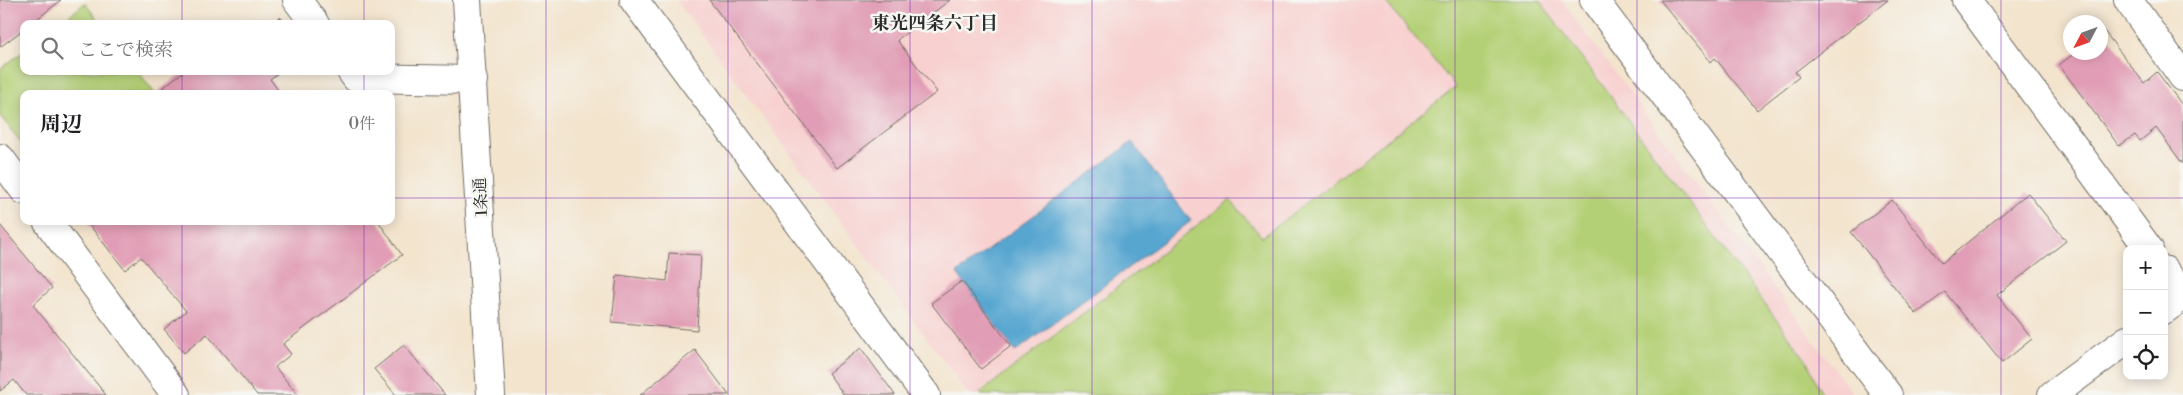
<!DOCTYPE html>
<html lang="ja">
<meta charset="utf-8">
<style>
:root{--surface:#fff;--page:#f2f2f2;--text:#202124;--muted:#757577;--line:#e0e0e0}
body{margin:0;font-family:"Libre Bodoni","Noto Serif JP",serif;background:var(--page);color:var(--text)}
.controls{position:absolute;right:15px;bottom:15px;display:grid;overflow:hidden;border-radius:10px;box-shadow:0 2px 12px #0003}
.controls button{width:45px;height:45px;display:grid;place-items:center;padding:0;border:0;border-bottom:1px solid var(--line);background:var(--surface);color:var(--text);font:25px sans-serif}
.compass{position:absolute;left:2063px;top:15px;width:45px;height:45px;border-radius:50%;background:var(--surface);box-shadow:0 2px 12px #0003;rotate:229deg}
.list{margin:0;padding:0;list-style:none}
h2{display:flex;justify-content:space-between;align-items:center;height:65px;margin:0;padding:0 20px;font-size:21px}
h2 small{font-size:16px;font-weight:400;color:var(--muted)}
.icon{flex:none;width:28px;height:28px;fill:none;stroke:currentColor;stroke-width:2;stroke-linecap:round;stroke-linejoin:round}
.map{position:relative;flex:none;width:2183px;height:395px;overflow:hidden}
.search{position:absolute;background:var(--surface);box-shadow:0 2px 12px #0003;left:20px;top:20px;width:375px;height:55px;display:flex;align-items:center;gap:12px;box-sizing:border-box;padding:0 18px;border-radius:10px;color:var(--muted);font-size:19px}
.panel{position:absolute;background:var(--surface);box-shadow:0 2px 12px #0003;left:20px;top:90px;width:375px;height:135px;border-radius:10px}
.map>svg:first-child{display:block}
.built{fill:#f7d0cf}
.green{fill:#b4d076;stroke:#707e50}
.water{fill:#56a6d0;stroke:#40687e}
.building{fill:#e19db5}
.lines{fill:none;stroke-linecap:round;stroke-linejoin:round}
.street-casing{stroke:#716c64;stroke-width:30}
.secondary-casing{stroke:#716c64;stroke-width:30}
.street{stroke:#fff;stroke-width:28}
.secondary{stroke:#fff;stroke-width:28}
.grid{fill:none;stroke:#7b2cbf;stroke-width:1;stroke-opacity:0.55}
.labels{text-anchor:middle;stroke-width:5;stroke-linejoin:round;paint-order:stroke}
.street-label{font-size:16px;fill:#2b2b2b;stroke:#f6f6f2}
.neighbourhood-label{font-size:18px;font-weight:bold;fill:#2b2b2b;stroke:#f6f6f2}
</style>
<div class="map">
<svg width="2183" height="395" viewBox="0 0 2183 395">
<rect width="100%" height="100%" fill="#f6f6f2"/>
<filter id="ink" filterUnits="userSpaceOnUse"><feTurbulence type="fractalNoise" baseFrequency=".02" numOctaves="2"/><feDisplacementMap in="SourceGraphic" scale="10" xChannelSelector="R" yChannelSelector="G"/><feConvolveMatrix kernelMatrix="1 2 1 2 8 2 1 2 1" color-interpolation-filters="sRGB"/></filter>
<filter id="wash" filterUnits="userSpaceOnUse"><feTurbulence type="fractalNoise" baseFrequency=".0096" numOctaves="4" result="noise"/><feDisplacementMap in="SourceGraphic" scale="20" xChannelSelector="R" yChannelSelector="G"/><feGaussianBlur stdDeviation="1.12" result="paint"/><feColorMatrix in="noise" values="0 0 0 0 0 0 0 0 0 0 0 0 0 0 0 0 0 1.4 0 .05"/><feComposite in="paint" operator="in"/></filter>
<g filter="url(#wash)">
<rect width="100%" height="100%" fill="#f3e4cd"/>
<path class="built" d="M676 0H1561L1854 395H969Z"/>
<g class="green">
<path d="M1384 0H1539L1807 361 1822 395H982L980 393 1230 200 1262 237 1456 87Z"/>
<path d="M85 3 101 24H59Z"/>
<path d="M24 51V71H138L155 94H24V146L0 116V69Z"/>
</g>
<path class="water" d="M1132 142 1191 221 1015 352 957 273Z"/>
<g id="blocks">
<g class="building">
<path d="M0 0H61L31 24H24V29L0 47Z"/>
<path d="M709 0H950L897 40 937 92 837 168Z"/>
<path d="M1660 0H1888L1795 72 1799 77 1757 110 1715 58 1711 62Z"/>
<path d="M280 17 286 24H271Z"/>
<path d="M2104 31 2144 83 2157 72 2183 106V164L2156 128 2140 141 2135 135 2119 146 2059 65 2076 52H2100V34Z"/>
<path d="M184 71H281L270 79 281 94H155Z"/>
<path d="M2028 193 2066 241 1997 295 2032 339 2002 363 1945 292 1916 314 1851 232 1892 200 1942 263Z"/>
<path d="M86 221H378L402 255 283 344 291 354 275 367 298 395H257L207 334 184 353 164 329 186 311 141 257 125 270Z"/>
<path d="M0 225 52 288 33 305 106 395H26L14 380 0 391Z"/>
<path d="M669 253 701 255 697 330 612 322 617 275 667 281Z"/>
<path d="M962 281 1011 346 981 369 931 303Z"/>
<path d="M404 345 445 395H396L374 369Z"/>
<path d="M861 348 895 395H844L828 373Z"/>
<path d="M695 350 729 395H640Z"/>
</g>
</g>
</g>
<g filter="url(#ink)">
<use href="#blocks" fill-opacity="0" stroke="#716c64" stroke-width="1"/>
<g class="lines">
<g class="street-casing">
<g id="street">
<path d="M297 0 315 24"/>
<path d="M634 0 926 395"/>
<path d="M1594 0 1888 395"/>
<path d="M1966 0 2149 249"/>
<path d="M2128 0 2183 77"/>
<path d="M351 71 356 78 473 80"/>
<path d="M0 158 24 190"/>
<path d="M47 221 176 395"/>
<path d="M2164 270 2183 295"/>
</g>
</g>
<g class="secondary-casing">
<g id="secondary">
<path d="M467 0 491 395"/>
<path d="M2164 310 2183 296"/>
<path d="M2052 395 2127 340"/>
</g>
</g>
<use href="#street" class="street"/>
<use href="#secondary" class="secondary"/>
</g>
</g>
<path class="grid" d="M182 0V24M364 0V24M546 0V395M728 0V395M910 0V395M1092 0V395M1273 0V395M1455 0V395M1637 0V395M1819 0V395M2001 0V395M182 71V94M364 71V94M0 198H24M391 198H2183M182 221V395M364 221V395"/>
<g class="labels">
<g class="street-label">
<text transform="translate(480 197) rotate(-93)" y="6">1条通</text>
</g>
<g class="neighbourhood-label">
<text x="935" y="29">東光四条六丁目</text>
</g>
</g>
</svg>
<div class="controls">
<button>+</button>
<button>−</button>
<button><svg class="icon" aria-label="locate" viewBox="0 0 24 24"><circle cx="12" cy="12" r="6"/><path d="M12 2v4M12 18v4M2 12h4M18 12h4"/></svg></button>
</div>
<svg class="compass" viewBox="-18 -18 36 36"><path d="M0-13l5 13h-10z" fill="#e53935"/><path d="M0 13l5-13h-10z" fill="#757577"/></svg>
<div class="search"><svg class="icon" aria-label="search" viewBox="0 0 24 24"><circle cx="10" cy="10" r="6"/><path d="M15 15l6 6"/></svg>ここで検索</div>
<section class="panel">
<h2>周辺<small>0件</small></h2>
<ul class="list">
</ul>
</section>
</div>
